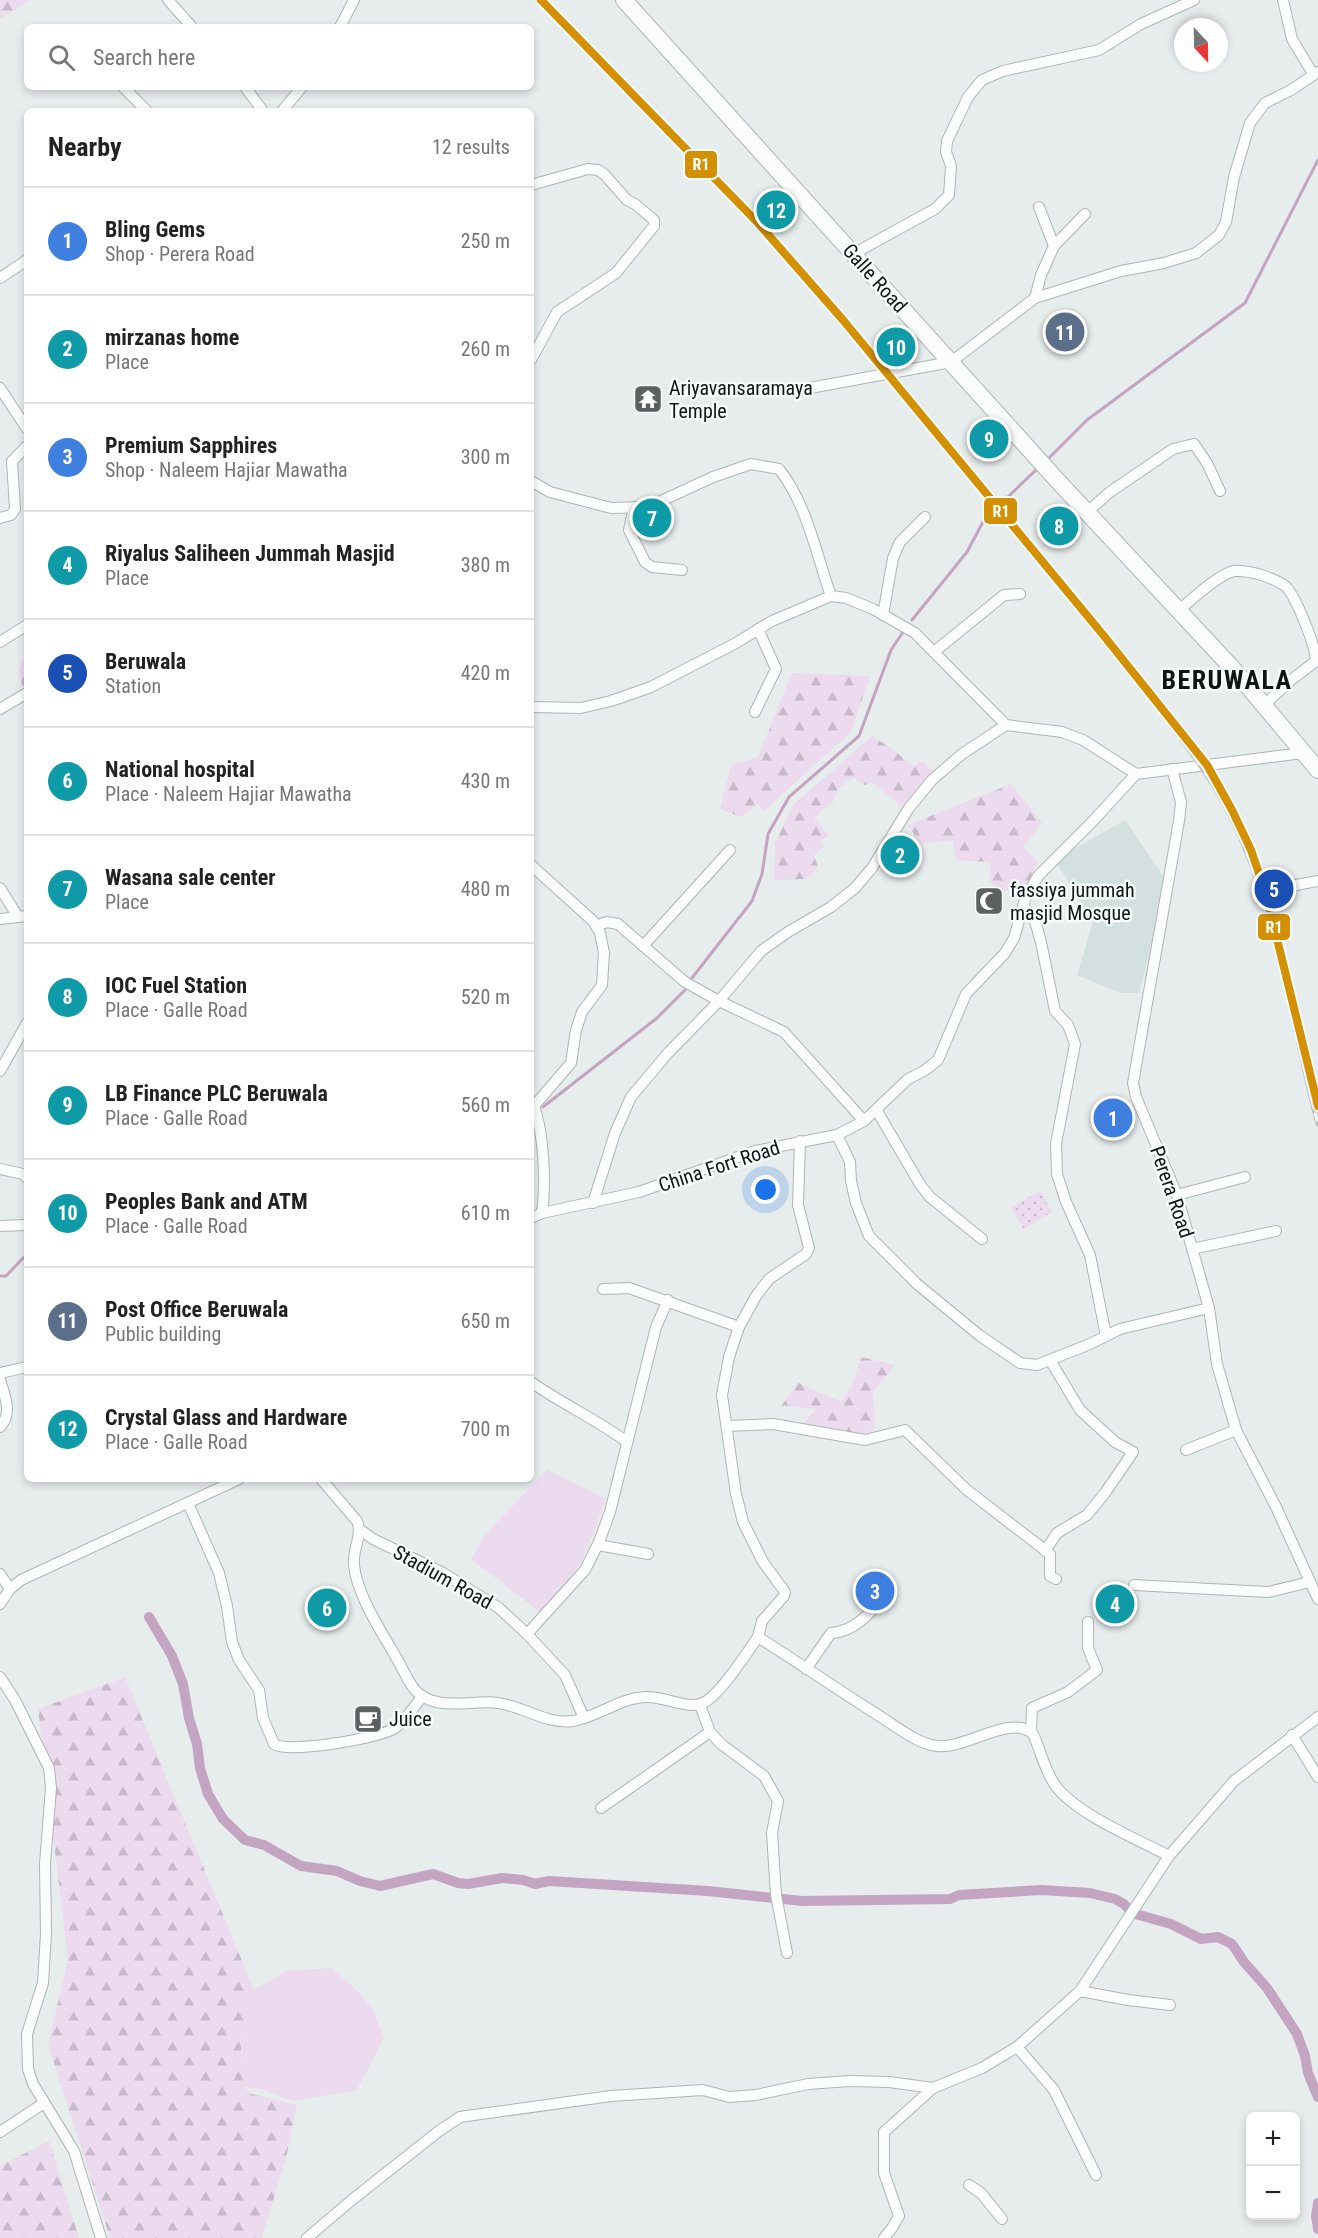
<!DOCTYPE html>
<meta charset="utf-8">
<style>
:root{--surface:#fff;--page:#f2f2f2;--text:#222;--muted:#767676;--line:#e0e0e0;--accent:#ea580c}
body{margin:0;font-family:"Roboto Condensed",sans-serif;background:var(--page);color:var(--text)}
.controls{position:absolute;right:18px;bottom:18px;display:grid;overflow:hidden;border-radius:9px;box-shadow:0 3px 9px #0003}
.controls button{width:54px;height:54px;display:grid;place-items:center;padding:0;border:0;border-bottom:2px solid var(--line);background:var(--surface);color:var(--text);font:30px sans-serif}
.compass{position:absolute;left:1174px;top:18px;width:54px;height:54px;border-radius:50%;background:var(--surface);box-shadow:0 3px 9px #0003;rotate:158deg}
.you{position:absolute;left:766px;top:1190px;width:21px;height:21px;margin:-15px;border:4px solid #fff;border-radius:50%;background:#1a73e8;box-shadow:0 0 0 9px #1a73e833}
.badge{display:grid;place-items:center;width:39px;height:39px;border-radius:50%;background:var(--accent);color:#fff;font-size:20px;font-weight:700}
.pin{position:absolute;translate:-50% -50%;border:3px solid #fff;box-shadow:0 2px 6px #0006}
.list{margin:0;padding:0;list-style:none}
h2{display:flex;justify-content:space-between;align-items:center;height:78px;margin:0;padding:0 24px;font-size:26px}
h2 small{font-size:20px;font-weight:400;color:var(--muted)}
.list li{display:grid;grid-template-columns:39px 1fr auto;gap:18px;align-items:center;box-sizing:border-box;height:108px;padding:0 24px;border-top:2px solid var(--line)}
.list b{display:block;font-size:22px;white-space:nowrap}
.list p{margin:0;font-size:20px;white-space:nowrap;color:var(--muted)}
.list em{font-size:20px;font-style:normal;color:var(--muted)}
.icon{flex:none;width:33px;height:33px;fill:none;stroke:currentColor;stroke-width:2;stroke-linecap:round;stroke-linejoin:round}
.map{position:relative;flex:none;width:1318px;height:2238px;overflow:hidden}
.search{position:absolute;background:var(--surface);box-shadow:0 3px 9px #0003;left:24px;top:24px;width:510px;height:66px;display:flex;align-items:center;gap:15px;box-sizing:border-box;padding:0 21px;border-radius:9px;color:var(--muted);font-size:22px}
.panel{position:absolute;background:var(--surface);box-shadow:0 3px 9px #0003;left:24px;top:108px;width:510px;height:1374px;border-radius:9px}
.map>svg:first-child{display:block}
.built{fill:#d4e0e0}
.grass{fill:#ecdaee}
.forest{fill:url(#forest-firs)}
.park{fill:url(#park-dots)}
.lines{fill:none;stroke-linecap:round;stroke-linejoin:round}
.stream{stroke:#c3a5c2;stroke-width:3}
.canal{stroke:#c3a5c2;stroke-width:10}
.minor-casing{stroke:#b1b4b4;stroke-width:12}
.highway-casing{stroke:#b1b4b4;stroke-width:18}
.minor{stroke:#fbfcfc;stroke-width:10}
.highway{stroke:#fbfcfc;stroke-width:16}
.rail-casing{stroke:#bebfbf;stroke-width:5}
.rail{stroke:#f3fbfb;stroke-width:3;stroke-dasharray:9;stroke-linecap:butt}
.rail-1-casing{stroke:#f3fbfb;stroke-width:12}
.rail-1{stroke:#d49003;stroke-width:8}
.labels{text-anchor:middle;stroke-width:5;stroke-linejoin:round;paint-order:stroke}
.street-label{font-size:20px;fill:#111414;stroke:#f3fbfb}
.poi-label{font-size:20px;fill:#111414;stroke:#f3fbfb;text-anchor:start}
.district-label{font-size:26px;font-weight:bold;letter-spacing:1.5px;fill:#111414;stroke:#f3fbfb}
.line-badge{stroke:#f3fbfb;stroke-width:2}
.badge-label{font-size:16px;text-anchor:middle;font-weight:bold;fill:#fff}
</style>
<div class="map">
<svg width="1318" height="2238" viewBox="0 0 1318 2238">
<defs>
<pattern id="forest-firs" width="22" height="20" patternUnits="userSpaceOnUse" patternTransform="scale(1.5)"><rect width="22" height="20" fill="#ecdaee"/><path d="M5 1l3.5 6h-7zM16 11l3.5 6h-7z" fill="#c9bacb"/></pattern>
<pattern id="park-dots" width="8" height="8" patternUnits="userSpaceOnUse" patternTransform="scale(1.5)"><rect width="8" height="8" fill="#ecdaee"/><path d="M2 2h.1M6 6h.1" fill="none" stroke="#c9bacb" stroke-width="1.8" stroke-linecap="round"/></pattern>
</defs>
<rect width="100%" height="100%" fill="#e7ecec"/>
<path class="built" d="M1125 820 1168 883 1139 993H1120L1077 975 1093 922 1055 860Z"/>
<g class="grass">
<path d="M547 1470 606 1499C588 1548 580 1577 540 1612L471 1559 485 1535Z"/>
<path d="M332 1968 356 1990 373 2010 384 2038 357 2090 292 2101 264 2090 243 2086 240 2031 254 1990 287 1971Z"/>
</g>
<g class="forest">
<path d="M0 0H30L0 19Z"/>
<path d="M27 655V689H23L18 669Z"/>
<path d="M792 673 870 676 851 732 764 811 758 804 741 817 720 809 731 765 758 757Z"/>
<path d="M872 736 891 748 913 766 923 761 933 771 902 807 872 782 865 785 853 777 837 790 833 802 814 818 829 836 821 841 824 847 814 855 818 867 806 879 774 880 775 843 794 804Z"/>
<path d="M1011 784 1042 823 1023 847 1038 862 1021 897 991 884 990 862 956 860 953 841 920 843 908 825Z"/>
<path d="M861 1357 895 1365 873 1392 875 1429 861 1435 803 1424 816 1409 781 1406 799 1383 841 1402 853 1384Z"/>
<path d="M125 1677 254 1990 240 2031 243 2086 252 2094 297 2105 287 2154 262 2238H110L48 2044 68 1960 38 1709Z"/>
<path d="M49 2141 79 2238H0V2166Z"/>
</g>
<path class="park" d="M1040 1191 1052 1212 1024 1229 1011 1208Z"/>
<g class="lines">
<g class="stream">
<path d="M1046 461 1087 420 1245 303 1318 160"/>
<path d="M912 620 967 552 984 520 1039 467"/>
<path d="M692 978 752 901 762 874 768 834 789 797 859 736 891 650 903 632"/>
<path d="M543 1107 657 1018 685 990"/>
<path d="M0 1276H6L27 1254"/>
</g>
<g class="canal">
<path d="M149 1617 172 1656 183 1684 189 1718 197 1744 200 1768 208 1794 223 1819 245 1840 264 1845 301 1866 337 1871 360 1881 380 1886 433 1874 458 1883 468 1884 502 1878 523 1880 535 1884 549 1881 708 1891 802 1901 950 1899 959 1895 1041 1890 1090 1893 1115 1899 1124 1904 1132 1913 1171 1924 1201 1939 1218 1937 1232 1944 1244 1962 1267 1988 1297 2034 1305 2056 1308 2073 1318 2097"/>
<path d="M1318 2203 1316 2216 1318 2229"/>
</g>
<g class="minor-casing">
<g id="minor">
<path d="M168 0 192 27"/>
<path d="M1283 0 1292 39 1313 74"/>
<path d="M340 27 354 0"/>
<path d="M123 87 147 111"/>
<path d="M245 87 263 111"/>
<path d="M282 111 302 87"/>
<path d="M531 185 588 169 598 170 604 174 627 200 635 204 654 220V226L616 273 557 312 531 360"/>
<path d="M1039 207 1054 246"/>
<path d="M853 254 935 209 949 195 951 166 946 152 947 141 968 97 982 80 1003 71 1099 50 1141 24 1194 0"/>
<path d="M0 278 27 260"/>
<path d="M1035 298 1041 275 1054 246 1085 214"/>
<path d="M0 388 27 429"/>
<path d="M799 390 951 362 1035 298 1121 271 1164 263 1196 253 1219 235 1226 222 1234 177 1250 123 1265 103 1291 90 1318 72"/>
<path d="M531 481 550 492 611 508 648 507 713 477 751 464 779 469C807 504 816 554 831 596"/>
<path d="M634 507 629 530 645 562 652 567 682 570"/>
<path d="M1087 512 1110 492 1173 449 1194 444 1207 463 1220 491"/>
<path d="M0 518 11 515 15 509 12 461 27 446"/>
<path d="M1178 611C1190 601 1221 572 1235 571 1250 570 1271 577 1284 585 1295 593 1316 647 1316 661L1291 680 1264 705"/>
<path d="M883 615 893 558 900 542 925 517"/>
<path d="M0 642 27 625"/>
<path d="M934 652 1004 595 1020 594"/>
<path d="M531 707 581 708 611 701 651 687 736 643 772 621 831 596 846 598 873 609 915 633 1006 725 1062 732 1083 740 1136 774"/>
<path d="M0 709 27 693"/>
<path d="M755 712 776 669 758 629"/>
<path d="M1172 769 1181 802 1179 821 1133 1083 1136 1097 1177 1195 1209 1308 1217 1364 1236 1430 1276 1507 1318 1599"/>
<path d="M531 865 593 921 600 933 604 953 602 985 582 1012 576 1030 571 1063 534 1106C544 1134 546 1183 542 1213"/>
<path d="M1291 886 1318 881"/>
<path d="M0 888 18 917"/>
<path d="M1023 906 1034 918 1041 942 1055 1011 1068 1025 1075 1044 1056 1144 1057 1174 1066 1202 1090 1255 1106 1336"/>
<path d="M0 919 27 916"/>
<path d="M596 926 607 922 618 924 685 982 719 1001 784 1032 864 1121"/>
<path d="M643 946 730 850"/>
<path d="M0 1071 27 1023"/>
<path d="M877 1111 921 1186 930 1197 982 1239"/>
<path d="M837 1135 850 1162 851 1181 856 1203 869 1236 917 1284 979 1335 1020 1363 1037 1365 1090 1344 1120 1329 1209 1308"/>
<path d="M0 1169 23 1174 27 1178"/>
<path d="M1177 1195 1245 1177"/>
<path d="M593 1203 615 1133 631 1097 668 1053 719 1001 761 951 788 932 831 907 855 888 872 868 909 808 932 780 962 754 1006 725"/>
<path d="M531 1218 542 1213 639 1192 755 1151 837 1135 864 1121 908 1079 924 1071 938 1060 966 994 1005 953 1014 938 1025 900 1038 876 1092 822 1136 774 1303 753"/>
<path d="M0 1226 27 1225"/>
<path d="M1192 1249 1276 1231"/>
<path d="M603 1289 629 1288 739 1327"/>
<path d="M0 1373 27 1367"/>
<path d="M0 1380C5 1396 13 1414 0 1427"/>
<path d="M531 1382C562 1404 596 1419 627 1442"/>
<path d="M727 1426 773 1424 865 1440 905 1430 967 1490 1050 1554V1576L1056 1579"/>
<path d="M1186 1450 1236 1430"/>
<path d="M321 1479 357 1521C363 1535 352 1550 354 1565 357 1596 382 1632 397 1659 403 1669 408 1682 415 1690 436 1713 473 1699 498 1703 523 1706 547 1725 573 1721 598 1717 619 1698 646 1697 664 1696 688 1710 703 1703 720 1695 746 1654 758 1637 799 1663 840 1691 881 1717 897 1727 918 1744 937 1746 965 1750 1011 1713 1033 1734 1041 1751 1044 1769 1055 1785 1076 1814 1137 1839 1169 1856"/>
<path d="M188 1503 219 1573 227 1606 232 1642 239 1660 259 1690 263 1718 274 1744C287 1754 381 1738 395 1728 406 1720 414 1706 423 1696"/>
<path d="M359 1529 373 1539 443 1573 499 1608 527 1634 565 1675 584 1718"/>
<path d="M598 1545 648 1554"/>
<path d="M1045 1551 1057 1533 1087 1515 1105 1493 1133 1452 1115 1442 1080 1410 1050 1360"/>
<path d="M0 1574 10 1589"/>
<path d="M1134 1585 1268 1592 1310 1582"/>
<path d="M0 1604 10 1589 21 1580 239 1479"/>
<path d="M527 1634 585 1570 599 1542 610 1512 656 1327 668 1300"/>
<path d="M758 1637 762 1621 784 1596 785 1592 763 1562 743 1522 736 1494 722 1395 729 1357 739 1327 756 1296 769 1279 806 1254 809 1248 798 1205 800 1141"/>
<path d="M806 1669 831 1633C858 1631 876 1608 889 1586"/>
<path d="M0 1677 15 1700 49 1768 51 1788 45 1864 46 1933 43 1983 27 2034 28 2069 33 2084 74 2151 101 2238"/>
<path d="M700 1705 710 1732 721 1744 764 1776 778 1801 772 1833 776 1895 787 1953"/>
<path d="M1031 1731 1032 1708 1068 1692 1097 1670 1088 1648V1622"/>
<path d="M1292 1735 1318 1777"/>
<path d="M601 1808 710 1732"/>
<path d="M1080 1991 1128 2000 1170 2005"/>
<path d="M1017 2047 1054 2090 1096 2175"/>
<path d="M0 2132 44 2103"/>
<path d="M969 2185 981 2193 1002 2219"/>
<path d="M307 2238 353 2199 439 2131 460 2117 611 2096 703 2090 729 2097 756 2095 808 2084 849 2081 889 2082 933 2088 982 2068 1017 2047 1080 1991 1169 1856 1234 1781 1318 1717"/>
<path d="M884 2238 892 2228 899 2216 884 2173V2132L933 2088"/>
</g>
</g>
<g class="highway-casing">
<path id="highway" d="M624 0 1056 479 1235 671 1318 770"/>
</g>
<use href="#minor" class="minor"/>
<use href="#highway" class="highway"/>
<g class="rail-casing">
<path id="rail" d="M1131 670C1163 718 1203 761 1229 813 1278 909 1290 1021 1318 1124"/>
</g>
<use href="#rail" class="rail"/>
<g class="rail-1-casing">
<path id="rail-1" d="M541 0 758 223 843 320 1104 636 1207 765 1232 810 1251 850 1266 894 1318 1106"/>
</g>
<use href="#rail-1" class="rail-1"/>
</g>
<defs>
<g id="temple-square" transform="scale(1.5)"><rect x="-9" y="-9" width="18" height="18" rx="4" fill="#5c6060" stroke="#f3fbfb"/><path d="M0-6L5-2H3V0L6.5 2.5H4V6H1.5V3h-3V6H-4V2.5H-6.5L-3 0V-2H-5Z" fill="#fff"/></g>
<g id="mosque-square" transform="scale(1.5)"><rect x="-9" y="-9" width="18" height="18" rx="4" fill="#5c6060" stroke="#f3fbfb"/><path d="M3.5-4.9A6 6 0 1 0 3.5 4.9A5 5 0 1 1 3.5-4.9Z" fill="#fff"/></g>
<g id="cafe-square" transform="scale(1.5)"><rect x="-9" y="-9" width="18" height="18" rx="4" fill="#5c6060" stroke="#f3fbfb"/><path d="M-5.5-4.5H6V0H3Q3 3.5 0 3.5H-2.5Q-5.5 3.5-5.5 0ZM3-3.2v2h1.7v-2ZM-6 4.5H4V6H-6Z" fill="#fff"/></g>
</defs>
<g fill-rule="evenodd">
<use href="#temple-square" x="648" y="399"/>
<use href="#mosque-square" x="989" y="901"/>
<use href="#cafe-square" x="368" y="1719"/>
</g>
<g class="labels">
<g class="street-label">
<text transform="translate(875 278) rotate(48)" y="7">Galle Road</text>
<text transform="translate(719 1166) rotate(-18)" y="7">China Fort Road</text>
<text transform="translate(1172 1192) rotate(71)" y="7">Perera Road</text>
<text transform="translate(443 1577) rotate(29)" y="7">Stadium Road</text>
</g>
<g class="poi-label">
<text x="669" y="395">Ariyavansaramaya<tspan x="669" dy="23">Temple</tspan></text>
<text x="1010" y="897">fassiya jummah<tspan x="1010" dy="23">masjid Mosque</tspan></text>
<text x="389" y="1726">Juice</text>
</g>
<g class="district-label">
<text x="1227" y="689">BERUWALA</text>
</g>
</g>
<g class="line-badge">
<rect x="684" y="150" width="34" height="29" rx="6" fill="#d49003"/>
<rect x="983" y="497" width="35" height="28" rx="6" fill="#d49003"/>
<rect x="1257" y="913" width="34" height="28" rx="6" fill="#d49003"/>
</g>
<g class="badge-label">
<text x="701" y="170">R1</text>
<text x="1001" y="517">R1</text>
<text x="1274" y="933">R1</text>
</g>
</svg>
<div class="controls">
<button>+</button>
<button>−</button>
</div>
<svg class="compass" viewBox="-18 -18 36 36"><path d="M0-13l5 13h-10z" fill="#e53935"/><path d="M0 13l5-13h-10z" fill="#767676"/></svg>
<div class="you"></div>
<div class="pin badge" style="left:1113px;top:1118px;background:#3f7fe0">1</div>
<div class="pin badge" style="left:900px;top:855px;background:#0f9aa8">2</div>
<div class="pin badge" style="left:875px;top:1591px;background:#3f7fe0">3</div>
<div class="pin badge" style="left:1115px;top:1604px;background:#0f9aa8">4</div>
<div class="pin badge" style="left:1274px;top:889px;background:#1a4fb4">5</div>
<div class="pin badge" style="left:327px;top:1608px;background:#0f9aa8">6</div>
<div class="pin badge" style="left:652px;top:518px;background:#0f9aa8">7</div>
<div class="pin badge" style="left:1059px;top:526px;background:#0f9aa8">8</div>
<div class="pin badge" style="left:989px;top:439px;background:#0f9aa8">9</div>
<div class="pin badge" style="left:896px;top:347px;background:#0f9aa8">10</div>
<div class="pin badge" style="left:1065px;top:332px;background:#5c6f8a">11</div>
<div class="pin badge" style="left:776px;top:210px;background:#0f9aa8">12</div>
<div class="search"><svg class="icon" aria-label="search" viewBox="0 0 24 24"><circle cx="10" cy="10" r="6"/><path d="M15 15l6 6"/></svg>Search here</div>
<section class="panel">
<h2>Nearby<small>12 results</small></h2>
<ul class="list">
<li><span class="badge" style="background:#3f7fe0">1</span><div><b>Bling Gems</b><p>Shop · Perera Road</p></div><em>250 m</em></li>
<li><span class="badge" style="background:#0f9aa8">2</span><div><b>mirzanas home</b><p>Place</p></div><em>260 m</em></li>
<li><span class="badge" style="background:#3f7fe0">3</span><div><b>Premium Sapphires</b><p>Shop · Naleem Hajiar Mawatha</p></div><em>300 m</em></li>
<li><span class="badge" style="background:#0f9aa8">4</span><div><b>Riyalus Saliheen Jummah Masjid</b><p>Place</p></div><em>380 m</em></li>
<li><span class="badge" style="background:#1a4fb4">5</span><div><b>Beruwala</b><p>Station</p></div><em>420 m</em></li>
<li><span class="badge" style="background:#0f9aa8">6</span><div><b>National hospital</b><p>Place · Naleem Hajiar Mawatha</p></div><em>430 m</em></li>
<li><span class="badge" style="background:#0f9aa8">7</span><div><b>Wasana sale center</b><p>Place</p></div><em>480 m</em></li>
<li><span class="badge" style="background:#0f9aa8">8</span><div><b>IOC Fuel Station</b><p>Place · Galle Road</p></div><em>520 m</em></li>
<li><span class="badge" style="background:#0f9aa8">9</span><div><b>LB Finance PLC Beruwala</b><p>Place · Galle Road</p></div><em>560 m</em></li>
<li><span class="badge" style="background:#0f9aa8">10</span><div><b>Peoples Bank and ATM</b><p>Place · Galle Road</p></div><em>610 m</em></li>
<li><span class="badge" style="background:#5c6f8a">11</span><div><b>Post Office Beruwala</b><p>Public building</p></div><em>650 m</em></li>
<li><span class="badge" style="background:#0f9aa8">12</span><div><b>Crystal Glass and Hardware</b><p>Place · Galle Road</p></div><em>700 m</em></li>
</ul>
</section>
</div>
